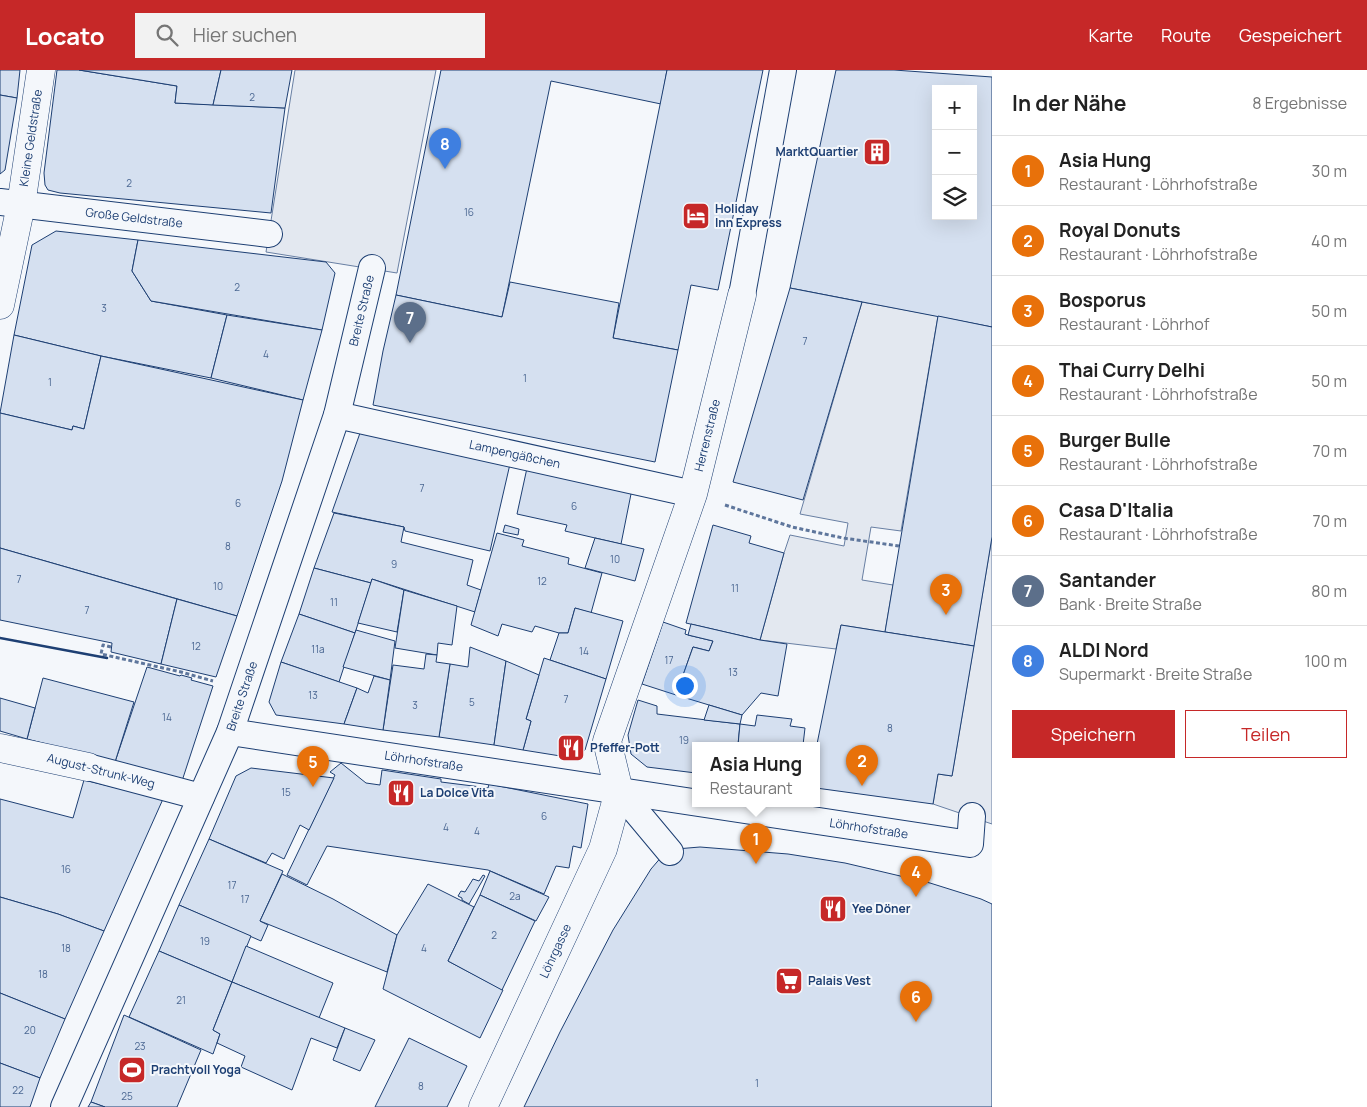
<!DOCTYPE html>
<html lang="de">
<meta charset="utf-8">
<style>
:root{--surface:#fff;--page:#f2f2f2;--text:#222;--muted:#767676;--line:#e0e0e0;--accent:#c62828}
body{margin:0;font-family:Manrope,sans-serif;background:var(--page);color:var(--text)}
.controls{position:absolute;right:15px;top:15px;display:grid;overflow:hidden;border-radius:0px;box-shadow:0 5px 20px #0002}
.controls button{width:45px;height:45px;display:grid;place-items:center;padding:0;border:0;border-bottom:1px solid var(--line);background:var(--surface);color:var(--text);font:25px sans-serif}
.you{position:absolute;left:684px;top:615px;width:18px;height:18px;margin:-12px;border:4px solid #fff;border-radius:50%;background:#1a73e8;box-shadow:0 0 0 8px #1a73e833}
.badge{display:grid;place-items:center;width:32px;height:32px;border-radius:50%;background:var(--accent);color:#fff;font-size:16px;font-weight:700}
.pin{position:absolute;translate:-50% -41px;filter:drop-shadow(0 1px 2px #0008)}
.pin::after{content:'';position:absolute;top:26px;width:18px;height:15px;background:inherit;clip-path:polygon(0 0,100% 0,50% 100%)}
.popup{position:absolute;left:692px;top:672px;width:128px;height:65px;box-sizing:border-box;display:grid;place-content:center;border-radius:0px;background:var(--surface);filter:drop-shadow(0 1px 4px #0005);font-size:16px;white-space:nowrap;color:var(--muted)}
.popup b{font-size:19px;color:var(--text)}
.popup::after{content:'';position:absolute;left:50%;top:100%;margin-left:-10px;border:10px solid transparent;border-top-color:var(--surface)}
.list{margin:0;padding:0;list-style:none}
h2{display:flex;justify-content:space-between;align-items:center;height:65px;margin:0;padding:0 20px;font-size:21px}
h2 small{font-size:16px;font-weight:400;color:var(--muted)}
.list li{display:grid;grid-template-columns:32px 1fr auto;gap:15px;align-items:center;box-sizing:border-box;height:70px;padding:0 20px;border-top:1px solid var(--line)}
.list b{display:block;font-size:19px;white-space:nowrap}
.list p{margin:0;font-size:16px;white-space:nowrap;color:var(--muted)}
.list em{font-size:16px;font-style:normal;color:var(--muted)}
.actions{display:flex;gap:10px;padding:15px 20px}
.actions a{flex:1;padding:11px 0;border:1px solid var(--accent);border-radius:0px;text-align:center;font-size:18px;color:var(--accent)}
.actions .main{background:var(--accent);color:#fff}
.icon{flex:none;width:28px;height:28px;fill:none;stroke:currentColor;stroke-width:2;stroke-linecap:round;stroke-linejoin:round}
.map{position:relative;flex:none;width:992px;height:1037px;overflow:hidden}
header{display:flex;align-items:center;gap:30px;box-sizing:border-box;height:70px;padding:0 25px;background:var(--accent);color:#fff}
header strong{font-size:24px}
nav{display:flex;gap:28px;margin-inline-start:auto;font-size:18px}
.search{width:350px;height:45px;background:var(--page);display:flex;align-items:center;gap:12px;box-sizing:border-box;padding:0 18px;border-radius:0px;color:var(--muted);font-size:19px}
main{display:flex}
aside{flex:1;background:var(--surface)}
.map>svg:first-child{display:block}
.parking{fill:#e3e8f0;stroke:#687fa3}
.building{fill:#d5e0f0;stroke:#1d3f73;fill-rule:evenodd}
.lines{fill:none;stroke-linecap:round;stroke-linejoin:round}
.pedestrian-casing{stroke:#1d3f73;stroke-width:28}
.minor-casing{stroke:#1d3f73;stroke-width:29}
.path{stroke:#5e769c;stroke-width:3;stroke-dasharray:4 2.5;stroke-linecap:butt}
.pedestrian{stroke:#f4f7fb;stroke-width:26}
.minor{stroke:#f4f7fb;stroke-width:28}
.wall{stroke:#1d3f73;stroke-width:2.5}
.labels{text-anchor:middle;stroke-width:4;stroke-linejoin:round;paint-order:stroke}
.number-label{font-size:10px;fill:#4b6792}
.street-label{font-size:12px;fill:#1d3f73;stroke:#f4f7fb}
.poi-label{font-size:12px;font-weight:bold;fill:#1d3f73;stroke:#f4f7fb;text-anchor:start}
</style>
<header>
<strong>Locato</strong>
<div class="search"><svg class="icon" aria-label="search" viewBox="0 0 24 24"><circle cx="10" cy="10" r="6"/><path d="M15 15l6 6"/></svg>Hier suchen</div>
<nav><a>Karte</a><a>Route</a><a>Gespeichert</a></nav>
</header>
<main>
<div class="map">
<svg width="992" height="1037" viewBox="0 0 992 1037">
<rect width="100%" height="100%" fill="#f4f7fb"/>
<g class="parking">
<path d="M295 0H436L397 203 266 182Z"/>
<path d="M862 232 938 246 901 461 871 457 862 510 893 515 885 562 841 555 836 579 760 570 784 483 790 465 844 476 848 453 800 444Z"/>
<path d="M992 467V754L933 734 938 704 952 706Z"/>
</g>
<g class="building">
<path d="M0 0H20L17 28 0 25Z"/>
<path d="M57 0H79L177 16 175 33 285 38 271 143 60 123 48 120 45 115 44 103Z"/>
<path d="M79 0H221L213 35 175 33 177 16Z"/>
<path d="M221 0H292L285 38 213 35Z"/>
<path d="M441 0H667L661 34 551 11 502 247 396 225Z"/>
<path d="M667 0H763L718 220 691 215 678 280 613 268Z"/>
<path d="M836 0H894L992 7V257L790 218ZM936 19H973V146H936Z"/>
<path d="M0 25 17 28 5 100 0 104Z"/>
<path d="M56 161 138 170 132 201 151 231 227 245 211 308 101 286 14 265 32 175Z"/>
<path d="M138 170 326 192 335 203 322 260 151 231 132 201Z"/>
<path d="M510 212 619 233 613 268 678 280 655 392 373 335 383 281 396 225 502 247Z"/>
<path d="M790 218 862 232 803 430 733 412Z"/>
<path d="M227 245 322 260 303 330 211 308Z"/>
<path d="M938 246 992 257V467L974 576 885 562Z"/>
<path d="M14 265 101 286 84 359 73 356 72 360 0 343Z"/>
<path d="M101 286 303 330 282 411 237 546 0 478V343L72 360 73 356 84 359Z"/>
<path d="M360 363 510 394 490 481 405 461 404 457 332 442Z"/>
<path d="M527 398 632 419 621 474 565 461 567 455 517 444Z"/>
<path d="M334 443 404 457 401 472 473 490 467 515 481 520 475 542 372 509 371 513 314 498Z"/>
<path d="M505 455 519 459 518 465 503 462Z"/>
<path d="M713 455 751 466 749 473 784 483 760 570 686 553Z"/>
<path d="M497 463 524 470 522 476 569 488 568 494 602 503 591 543 575 538 568 563H559L535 556 532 562 502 554 498 566 471 555Z"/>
<path d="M595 468 644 479 635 511 585 498Z"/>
<path d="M0 478 177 529 161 594 111 582 112 573 0 550Z"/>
<path d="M314 498 371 513 355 563 299 544Z"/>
<path d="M372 509 404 520 397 562 358 553Z"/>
<path d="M404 520 457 536 452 575 438 573 437 585 395 578Z"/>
<path d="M177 529 237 546 216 607 161 594Z"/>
<path d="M575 538 623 551 606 609 550 590 559 563H568Z"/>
<path d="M299 544 355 563 339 612 281 592Z"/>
<path d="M663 552 686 560 685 564 688 565 713 571 709 581 693 577 676 625 642 614Z"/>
<path d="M691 554 760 570 787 574 778 626 761 623 742 645 676 625 693 577 709 581 713 571 688 565Z"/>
<path d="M841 555 974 576 952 706 938 704 933 734 816 718V679Z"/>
<path d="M356 560 395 571 390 610 343 597Z"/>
<path d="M470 577 506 591 494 675 439 667 450 594 468 597Z"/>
<path d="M426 584 437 585 436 592 450 594 439 667 383 660 393 595 424 599Z"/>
<path d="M544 588 606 609 585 680 573 688 523 680 531 651 526 649Z"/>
<path d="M506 591 539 605 526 649 531 651 523 680 494 675Z"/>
<path d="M281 592 357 618 344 654 276 645 269 632Z"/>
<path d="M147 597 180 606 181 605 192 608 191 610 213 616 182 711 115 692Z"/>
<path d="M374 606 390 610 383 660 344 654 357 618 368 623Z"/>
<path d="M43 608 134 632 115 692 27 669Z"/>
<path d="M0 628 35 638 27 669 0 661Z"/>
<path d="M638 630 657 636V644L740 654 738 675H696V703L647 697 631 684 628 665Z"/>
<path d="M709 635 742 645 740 654 704 650Z"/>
<path d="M757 645 792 649 790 656 805 658 803 675H738L740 654 755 656Z"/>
<path d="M341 693 366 713 380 715 382 700 441 709V712L481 717 488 718 489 714 588 734 581 778 573 776 569 798 556 796 544 824 488 800 327 776 307 815 287 805 335 705 330 702Z"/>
<path d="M251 698 334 708 309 760 300 755 284 789 272 783 266 793 209 769 236 706Z"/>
<path d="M84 710 163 729 104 861 58 844 0 827V729L73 748Z"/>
<path d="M209 769 283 801 260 851 268 855 261 871 179 835Z"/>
<path d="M700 777 788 784 845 793 930 813 981 829 992 834V1037H524L560 962 613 860 651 799 663 785 676 779Z"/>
<path d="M490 801 549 827 536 851 480 825Z"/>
<path d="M282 804 333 829 397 865 387 902 260 851Z"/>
<path d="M483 805 485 806 469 834 462 830V828L458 826 461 821 465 822 473 809 479 811Z"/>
<path d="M428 814 474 837 448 891 503 920 480 968 383 919 397 865Z"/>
<path d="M480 825 535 851 502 920 448 891Z"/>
<path d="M0 827 58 844 104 861 65 949 0 923Z"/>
<path d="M179 835 251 866 232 912 159 881Z"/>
<path d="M246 876 333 913 319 948 232 912Z"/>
<path d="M159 881 232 912 213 960 220 964 213 984 129 947Z"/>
<path d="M232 912 345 958 337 978 311 968 292 1020 241 997 245 986 217 973 220 964 213 960Z"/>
<path d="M0 923 65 949 40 1008 0 993Z"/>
<path d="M124 945 201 980 177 1037H105L91 1032Z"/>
<path d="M345 958 375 970 360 1001 333 990Z"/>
<path d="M409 968 467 996 447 1037H375Z"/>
<path d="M0 993 40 1008 30 1037H0Z"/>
<path d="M91 1032 105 1037H88Z"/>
</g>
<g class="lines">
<g class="pedestrian-casing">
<g id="pedestrian">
<path id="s1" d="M0 132 269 164"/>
<path d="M742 225 783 0"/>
<path id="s2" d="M337 345 693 424"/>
<path id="s3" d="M230 662 970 774 972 746"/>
<path d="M88 697 201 727"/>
<path d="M619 721 670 782"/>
<path id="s4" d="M64 1037 230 662 337 345 372 198"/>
</g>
</g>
<g class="minor-casing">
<g id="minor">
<path id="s5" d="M0 235 21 135 41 0"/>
<path d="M0 678 88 697"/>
<path id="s6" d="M483 1037 603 779 619 721 607 671 693 424 742 225"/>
</g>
</g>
<g class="path">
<path d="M725 435 792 457 843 468 899 476"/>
<path d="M111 577 103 575 101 584 181 602 213 611"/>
</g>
<use href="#pedestrian" class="pedestrian"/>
<use href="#minor" class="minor"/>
<path class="wall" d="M0 568 107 588"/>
</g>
<defs>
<g id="building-square" transform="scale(1.4375)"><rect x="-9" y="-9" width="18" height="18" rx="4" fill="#c62828" stroke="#f4f7fb"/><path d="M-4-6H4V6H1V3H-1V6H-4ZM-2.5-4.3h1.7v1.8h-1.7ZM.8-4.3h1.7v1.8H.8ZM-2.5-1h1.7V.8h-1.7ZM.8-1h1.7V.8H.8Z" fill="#fff"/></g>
<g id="hotel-square" transform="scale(1.4375)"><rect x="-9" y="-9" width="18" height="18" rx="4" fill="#c62828" stroke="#f4f7fb"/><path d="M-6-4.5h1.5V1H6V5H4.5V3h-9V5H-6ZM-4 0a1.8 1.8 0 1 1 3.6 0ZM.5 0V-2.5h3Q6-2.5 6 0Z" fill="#fff"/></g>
<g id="restaurant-square" transform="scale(1.4375)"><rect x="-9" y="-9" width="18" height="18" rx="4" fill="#c62828" stroke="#f4f7fb"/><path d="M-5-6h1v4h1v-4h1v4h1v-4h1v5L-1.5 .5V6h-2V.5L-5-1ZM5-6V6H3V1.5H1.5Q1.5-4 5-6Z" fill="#fff"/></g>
<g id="supermarket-square" transform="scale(1.4375)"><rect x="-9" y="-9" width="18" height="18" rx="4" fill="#c62828" stroke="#f4f7fb"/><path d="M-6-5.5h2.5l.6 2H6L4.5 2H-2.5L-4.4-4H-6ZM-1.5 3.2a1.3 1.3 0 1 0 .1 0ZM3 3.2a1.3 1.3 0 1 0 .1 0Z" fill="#fff"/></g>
<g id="stadium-square" transform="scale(1.4375)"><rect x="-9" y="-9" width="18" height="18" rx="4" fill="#c62828" stroke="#f4f7fb"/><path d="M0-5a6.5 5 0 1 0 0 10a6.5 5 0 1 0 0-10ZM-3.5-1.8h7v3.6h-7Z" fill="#fff"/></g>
</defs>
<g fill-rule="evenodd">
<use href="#building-square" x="877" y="82"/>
<use href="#hotel-square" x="696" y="146"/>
<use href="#restaurant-square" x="571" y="678"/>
<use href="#restaurant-square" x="401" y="723"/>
<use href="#restaurant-square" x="833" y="839"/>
<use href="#supermarket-square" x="789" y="911"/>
<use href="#stadium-square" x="132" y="1000"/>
</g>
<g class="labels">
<g class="number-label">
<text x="252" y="31">2</text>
<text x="129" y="117">2</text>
<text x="469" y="146">16</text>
<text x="237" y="221">2</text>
<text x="104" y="242">3</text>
<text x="805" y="275">7</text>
<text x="266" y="288">4</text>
<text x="525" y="312">1</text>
<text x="50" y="316">1</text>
<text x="422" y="422">7</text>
<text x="238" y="437">6</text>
<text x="574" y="440">6</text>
<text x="228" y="480">8</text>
<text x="615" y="493">10</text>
<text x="394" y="498">9</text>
<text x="19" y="513">7</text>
<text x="542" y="515">12</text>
<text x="218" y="520">10</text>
<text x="735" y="522">11</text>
<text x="334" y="536">11</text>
<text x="87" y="544">7</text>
<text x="196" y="580">12</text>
<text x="318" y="583">11a</text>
<text x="584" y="585">14</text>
<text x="669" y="594">17</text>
<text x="733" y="606">13</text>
<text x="313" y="629">13</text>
<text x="566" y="633">7</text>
<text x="472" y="636">5</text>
<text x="415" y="639">3</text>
<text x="167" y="651">14</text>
<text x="890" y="662">8</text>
<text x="684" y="674">19</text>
<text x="286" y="726">15</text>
<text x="544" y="750">6</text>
<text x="446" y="761">4</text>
<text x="477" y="765">4</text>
<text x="66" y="803">16</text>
<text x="232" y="819">17</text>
<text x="515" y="830">2a</text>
<text x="245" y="833">17</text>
<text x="494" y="869">2</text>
<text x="205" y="875">19</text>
<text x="66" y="882">18</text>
<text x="424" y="882">4</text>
<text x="43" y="908">18</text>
<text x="181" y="934">21</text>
<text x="30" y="964">20</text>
<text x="140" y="980">23</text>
<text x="757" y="1017">1</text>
<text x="421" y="1020">8</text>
<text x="18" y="1024">22</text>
<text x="127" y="1030">25</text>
</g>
<g class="street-label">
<text dy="4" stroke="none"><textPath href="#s5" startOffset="170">Kleine Geldstraße</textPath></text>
<text dy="4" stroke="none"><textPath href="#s1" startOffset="135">Große Geldstraße</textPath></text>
<text dy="4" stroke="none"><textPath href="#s4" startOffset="852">Breite Straße</textPath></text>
<text dy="4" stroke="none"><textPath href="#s6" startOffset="718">Herrenstraße</textPath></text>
<text dy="4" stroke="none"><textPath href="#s2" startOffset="182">Lampengäßchen</textPath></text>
<text dy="4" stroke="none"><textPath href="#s4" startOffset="448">Breite Straße</textPath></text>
<text dy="4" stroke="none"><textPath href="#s3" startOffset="196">Löhrhofstraße</textPath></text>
<text transform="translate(101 701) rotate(14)" y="4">August-Strunk-Weg</text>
<text dy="4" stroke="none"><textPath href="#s3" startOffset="646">Löhrhofstraße</textPath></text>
<text dy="4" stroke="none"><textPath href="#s6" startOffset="172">Löhrgasse</textPath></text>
</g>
<g class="poi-label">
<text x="858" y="86" text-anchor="end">MarktQuartier</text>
<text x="715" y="143">Holiday<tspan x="715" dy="14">Inn Express</tspan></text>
<text x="590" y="682">Pfeffer-Pott</text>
<text x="420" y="727">La Dolce Vita</text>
<text x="852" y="843">Yee Döner</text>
<text x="808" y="915">Palais Vest</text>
<text x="151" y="1004">Prachtvoll Yoga</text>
</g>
</g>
</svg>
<div class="controls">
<button>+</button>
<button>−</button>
<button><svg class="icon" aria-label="layers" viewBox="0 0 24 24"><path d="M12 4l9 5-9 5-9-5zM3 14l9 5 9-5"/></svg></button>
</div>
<div class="you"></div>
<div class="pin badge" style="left:756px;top:794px;background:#e8710a">1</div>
<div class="popup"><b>Asia Hung</b>Restaurant</div>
<div class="pin badge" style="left:862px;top:716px;background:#e8710a">2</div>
<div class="pin badge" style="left:946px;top:545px;background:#e8710a">3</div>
<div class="pin badge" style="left:916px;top:827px;background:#e8710a">4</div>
<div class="pin badge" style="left:313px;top:717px;background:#e8710a">5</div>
<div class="pin badge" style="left:916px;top:952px;background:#e8710a">6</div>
<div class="pin badge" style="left:410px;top:273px;background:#5c6f8a">7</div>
<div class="pin badge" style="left:445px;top:99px;background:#3f7fe0">8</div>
</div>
<aside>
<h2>In der Nähe<small>8 Ergebnisse</small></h2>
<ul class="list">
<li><span class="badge" style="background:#e8710a">1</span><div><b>Asia Hung</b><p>Restaurant · Löhrhofstraße</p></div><em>30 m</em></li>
<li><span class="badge" style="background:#e8710a">2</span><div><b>Royal Donuts</b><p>Restaurant · Löhrhofstraße</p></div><em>40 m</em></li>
<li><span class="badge" style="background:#e8710a">3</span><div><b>Bosporus</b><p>Restaurant · Löhrhof</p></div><em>50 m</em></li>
<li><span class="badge" style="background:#e8710a">4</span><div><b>Thai Curry Delhi</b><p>Restaurant · Löhrhofstraße</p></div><em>50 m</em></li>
<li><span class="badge" style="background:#e8710a">5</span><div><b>Burger Bulle</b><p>Restaurant · Löhrhofstraße</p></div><em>70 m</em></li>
<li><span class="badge" style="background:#e8710a">6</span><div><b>Casa D'Italia</b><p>Restaurant · Löhrhofstraße</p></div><em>70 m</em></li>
<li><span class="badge" style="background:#5c6f8a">7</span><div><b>Santander</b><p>Bank · Breite Straße</p></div><em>80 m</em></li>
<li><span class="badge" style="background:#3f7fe0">8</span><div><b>ALDI Nord</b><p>Supermarkt · Breite Straße</p></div><em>100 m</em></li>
</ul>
<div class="actions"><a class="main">Speichern</a><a>Teilen</a></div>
</aside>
</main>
